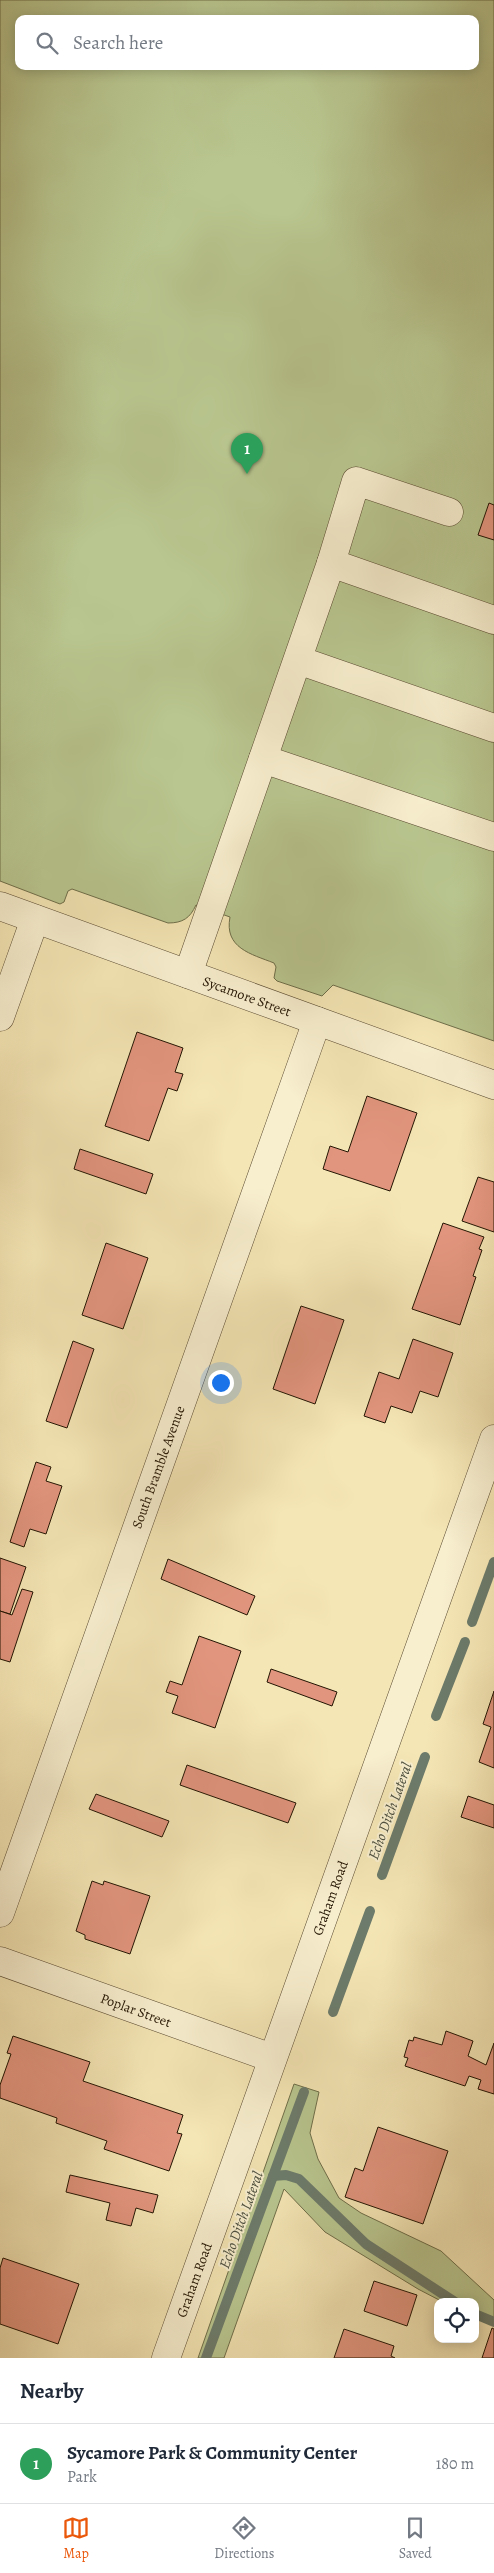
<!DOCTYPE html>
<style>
:root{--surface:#fff;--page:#f6f6f7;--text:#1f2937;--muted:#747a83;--line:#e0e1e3;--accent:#ea580c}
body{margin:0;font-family:Alegreya,serif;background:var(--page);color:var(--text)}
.controls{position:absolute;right:15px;bottom:15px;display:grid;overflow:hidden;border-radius:10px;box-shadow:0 2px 12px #0003}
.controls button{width:45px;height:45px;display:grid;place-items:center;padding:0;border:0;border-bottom:1px solid var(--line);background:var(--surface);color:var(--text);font:25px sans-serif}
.you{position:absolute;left:220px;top:1382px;width:18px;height:18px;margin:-12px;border:4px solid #fff;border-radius:50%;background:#1a73e8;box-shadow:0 0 0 8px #1a73e833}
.badge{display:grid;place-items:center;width:32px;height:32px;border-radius:50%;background:var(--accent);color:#fff;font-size:16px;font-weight:700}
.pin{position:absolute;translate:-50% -41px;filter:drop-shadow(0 1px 2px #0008)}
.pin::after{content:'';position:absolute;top:26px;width:18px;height:15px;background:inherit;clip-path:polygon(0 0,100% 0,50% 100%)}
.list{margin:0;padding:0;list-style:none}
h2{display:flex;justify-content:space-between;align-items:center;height:65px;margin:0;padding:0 20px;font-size:21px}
h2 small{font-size:16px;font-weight:400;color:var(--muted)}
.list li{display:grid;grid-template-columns:32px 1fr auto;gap:15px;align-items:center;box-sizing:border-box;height:80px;padding:0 20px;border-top:1px solid var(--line)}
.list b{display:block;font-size:19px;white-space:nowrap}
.list p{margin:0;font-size:16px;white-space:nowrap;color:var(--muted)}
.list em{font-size:16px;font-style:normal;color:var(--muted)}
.icon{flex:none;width:28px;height:28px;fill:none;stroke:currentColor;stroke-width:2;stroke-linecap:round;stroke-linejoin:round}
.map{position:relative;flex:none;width:494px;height:2358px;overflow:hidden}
.search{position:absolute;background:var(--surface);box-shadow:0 2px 12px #0003;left:15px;right:15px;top:15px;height:55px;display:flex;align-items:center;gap:12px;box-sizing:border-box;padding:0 18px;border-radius:10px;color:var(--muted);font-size:19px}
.sheet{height:145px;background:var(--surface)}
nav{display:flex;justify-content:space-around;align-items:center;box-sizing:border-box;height:70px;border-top:1px solid var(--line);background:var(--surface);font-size:14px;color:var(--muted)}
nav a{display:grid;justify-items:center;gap:2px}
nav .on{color:var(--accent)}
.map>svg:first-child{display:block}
.green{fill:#b9c68f;stroke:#6e6e49;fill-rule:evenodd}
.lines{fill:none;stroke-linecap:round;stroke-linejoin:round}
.stream{stroke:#6c7b6b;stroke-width:10}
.building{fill:#e2957e;stroke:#231503}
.minor-casing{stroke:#584930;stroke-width:29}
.minor{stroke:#f8efcf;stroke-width:28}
.labels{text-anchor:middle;stroke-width:4;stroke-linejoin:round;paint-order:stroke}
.street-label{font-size:14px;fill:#231503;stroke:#f8efcf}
.water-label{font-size:15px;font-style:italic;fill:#4d5040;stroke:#f8efcf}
</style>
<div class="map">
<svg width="494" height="2358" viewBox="0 0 494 2358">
<rect width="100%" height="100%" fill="#f5e6b5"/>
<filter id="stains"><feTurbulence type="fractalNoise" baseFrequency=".004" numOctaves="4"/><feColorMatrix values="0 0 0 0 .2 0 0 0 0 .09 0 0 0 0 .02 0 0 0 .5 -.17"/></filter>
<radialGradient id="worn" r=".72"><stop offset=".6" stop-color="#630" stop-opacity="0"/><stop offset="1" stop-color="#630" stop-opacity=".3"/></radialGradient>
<g class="green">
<path d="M0 0H494V1041L333 985 322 996 277 981 274 978 276 967 274 963C251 954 224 948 230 917L196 905C190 918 183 923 168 923L72 889 68 891 64 902 60 904 0 881ZM19 19H475V66H19Z"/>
<path d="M294 2084 319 2092 310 2133 318 2159 339 2198 361 2213 441 2251 494 2300V2326L475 2318V2302H443L418 2289 325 2232 284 2189 224 2358H198Z"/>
</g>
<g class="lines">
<g class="stream">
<path d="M472 1622 494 1562"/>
<path d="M436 1716 465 1642"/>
<path d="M382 1875 425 1757"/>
<path d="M333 2012 370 1911"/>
<path d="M273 2176 286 2175 299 2179 366 2244 455 2302"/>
<path d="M475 2314 494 2322"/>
<path d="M206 2358 304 2092"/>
</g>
</g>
<g class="building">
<path d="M489 503 494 505V540L478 535Z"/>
<path d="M137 1032 183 1048 175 1072 183 1074 177 1091 168 1088 149 1141 105 1126Z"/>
<path d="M367 1096 417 1113 390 1191 323 1169 330 1146 348 1152Z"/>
<path d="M80 1149 153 1174 146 1194 74 1169Z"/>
<path d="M478 1177 494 1182V1232L462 1221Z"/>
<path d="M443 1223 484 1237 479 1249 482 1250 473 1276 476 1277 460 1325 412 1309Z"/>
<path d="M106 1243 148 1258 123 1329 82 1315Z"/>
<path d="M301 1306 344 1320 315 1404 273 1389Z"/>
<path d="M413 1339 453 1353 438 1397 420 1391 412 1413 391 1406 385 1423 364 1416 379 1372 399 1379Z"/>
<path d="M73 1341 94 1349 67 1428 46 1421Z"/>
<path d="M36 1462 51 1467 46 1481 62 1486 46 1534 30 1529 24 1547 10 1542Z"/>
<path d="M0 1558 26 1567 10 1614 0 1611Z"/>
<path d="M168 1559 255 1596 247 1615 161 1579Z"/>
<path d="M22 1589 33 1592 10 1662 0 1659V1611L12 1615Z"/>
<path d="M199 1636 241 1651 215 1728 172 1713 178 1696 166 1692 170 1681 182 1685Z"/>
<path d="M271 1669 337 1692 332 1706 267 1682Z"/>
<path d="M494 1691V1768L479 1762 491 1727 483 1724Z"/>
<path d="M187 1765 296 1803 288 1823 180 1785Z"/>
<path d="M96 1794 169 1821 162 1837 89 1809Z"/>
<path d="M468 1796 494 1805V1828L461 1817Z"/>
<path d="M92 1881 103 1885 104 1881 150 1896 130 1954 85 1939V1935L76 1931Z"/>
<path d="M446 2031 473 2041 468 2056 486 2065 494 2043V2094L478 2089 481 2080 469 2076 465 2086 405 2066 408 2058 404 2057 409 2040 413 2041 414 2037 442 2045Z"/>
<path d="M13 2036 90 2062 83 2081 183 2115 177 2133 182 2134 169 2171 104 2149 107 2141 56 2123 57 2118 0 2098V2085L11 2054 7 2053Z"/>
<path d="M378 2127 448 2151 423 2224 345 2197 355 2168 363 2171Z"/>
<path d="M70 2175 158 2195 153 2213 136 2208 131 2226 106 2220 110 2203 66 2192Z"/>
<path d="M3 2258 79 2284 58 2344 0 2324V2268Z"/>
<path d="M374 2281 417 2295 407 2326 364 2311Z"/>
<path d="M492 2328 494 2329V2358H482Z"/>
<path d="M344 2329 394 2346 391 2356 395 2358H334Z"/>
</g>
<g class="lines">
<g class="minor-casing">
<g id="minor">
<path d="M331 563 356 481 449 512"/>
<path d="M298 660 494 728"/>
<path d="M263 759 494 837"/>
<path d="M0 906 494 1085"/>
<path d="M188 974 331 563 494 620"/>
<path d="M0 1017 35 919"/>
<path d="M0 1913 317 1021"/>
<path d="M0 1961 272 2058"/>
<path d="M166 2358 494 1439"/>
</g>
</g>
<use href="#minor" class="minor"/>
</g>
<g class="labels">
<g class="street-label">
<text transform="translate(247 996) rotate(20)" y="5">Sycamore Street</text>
<text transform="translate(158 1467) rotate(-70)" y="5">South Bramble Avenue</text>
<text transform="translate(330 1898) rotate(-70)" y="5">Graham Road</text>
<text transform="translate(136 2010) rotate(20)" y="5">Poplar Street</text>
<text transform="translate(194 2280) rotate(-70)" y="5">Graham Road</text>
</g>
<g class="water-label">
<text transform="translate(390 1811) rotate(-70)" y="5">Echo Ditch Lateral</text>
<text transform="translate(241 2220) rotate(-70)" y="5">Echo Ditch Lateral</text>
</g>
</g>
<rect width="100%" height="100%" filter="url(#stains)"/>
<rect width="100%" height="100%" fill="url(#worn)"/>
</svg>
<div class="controls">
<button><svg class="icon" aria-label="locate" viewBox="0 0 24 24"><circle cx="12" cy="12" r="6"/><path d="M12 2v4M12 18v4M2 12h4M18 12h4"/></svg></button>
</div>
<div class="you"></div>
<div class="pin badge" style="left:247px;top:474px;background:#2e9e5b">1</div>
<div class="search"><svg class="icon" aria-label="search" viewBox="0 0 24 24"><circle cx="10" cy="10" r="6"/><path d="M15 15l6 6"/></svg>Search here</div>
</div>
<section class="sheet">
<h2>Nearby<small></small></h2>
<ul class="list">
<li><span class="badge" style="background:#2e9e5b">1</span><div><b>Sycamore Park &amp; Community Center</b><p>Park</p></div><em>180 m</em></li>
</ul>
</section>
<nav>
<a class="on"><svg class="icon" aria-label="map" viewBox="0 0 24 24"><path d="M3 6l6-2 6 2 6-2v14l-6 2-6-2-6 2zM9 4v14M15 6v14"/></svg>Map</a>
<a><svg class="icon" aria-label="directions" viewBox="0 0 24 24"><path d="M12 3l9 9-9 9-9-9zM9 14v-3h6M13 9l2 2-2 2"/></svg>Directions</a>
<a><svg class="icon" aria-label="saved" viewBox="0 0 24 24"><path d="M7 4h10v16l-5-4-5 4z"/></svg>Saved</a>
</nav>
